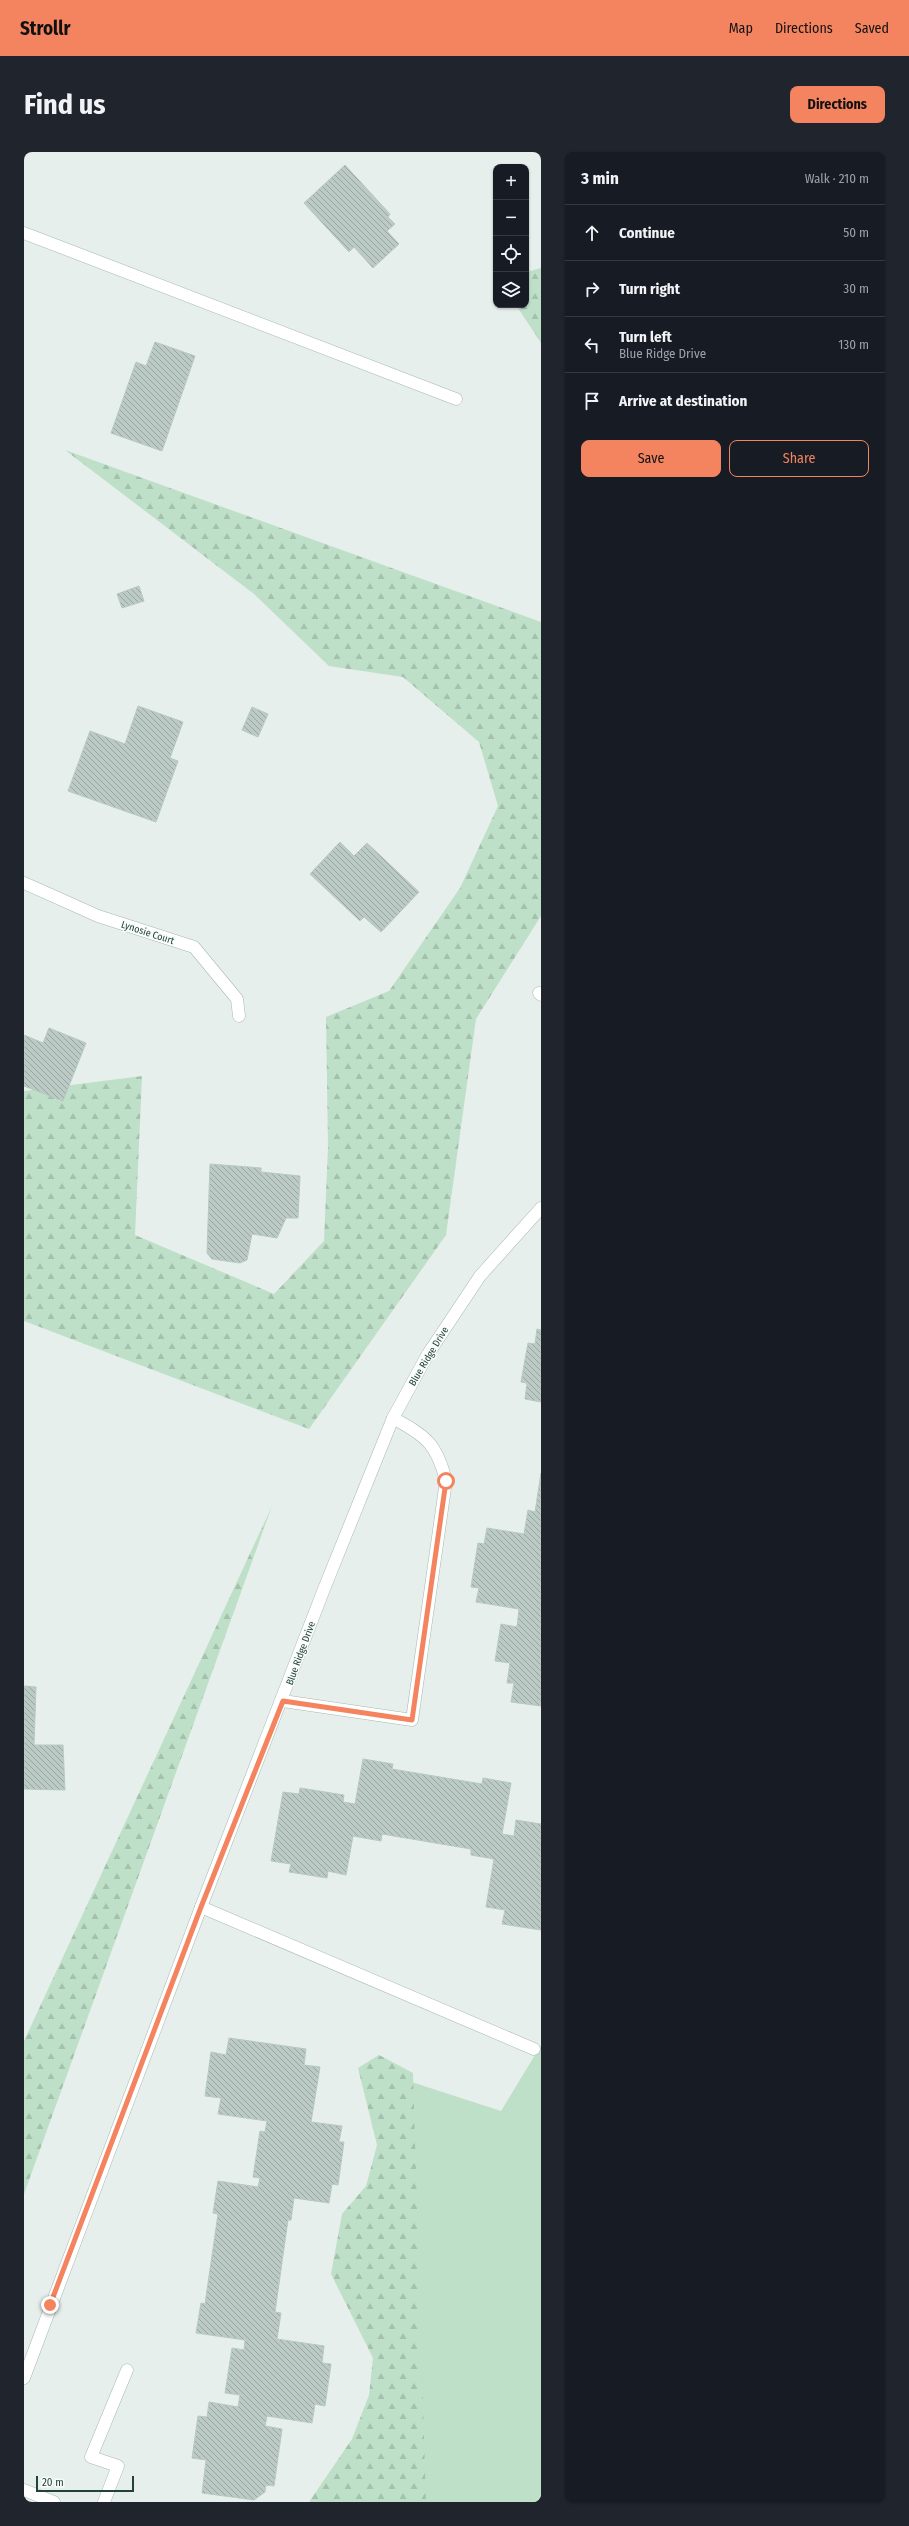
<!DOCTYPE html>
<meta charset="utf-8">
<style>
:root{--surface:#171b24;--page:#20242c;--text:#f1f3f6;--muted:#9ea1a6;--line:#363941;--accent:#f4845f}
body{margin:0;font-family:"Fira Sans Condensed",sans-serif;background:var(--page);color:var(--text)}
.controls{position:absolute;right:12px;top:12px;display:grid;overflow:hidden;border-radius:8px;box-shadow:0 1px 3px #0004}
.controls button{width:36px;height:36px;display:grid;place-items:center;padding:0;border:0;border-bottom:1px solid var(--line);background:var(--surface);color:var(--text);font:20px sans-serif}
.scale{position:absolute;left:12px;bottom:10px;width:98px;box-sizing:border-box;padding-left:4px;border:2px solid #24423a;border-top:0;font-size:11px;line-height:14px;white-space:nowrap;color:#24423a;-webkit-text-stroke:3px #f7fbf9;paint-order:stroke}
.stop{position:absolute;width:12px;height:12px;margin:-9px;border:3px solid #f4845f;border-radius:50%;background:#fff}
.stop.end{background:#f4845f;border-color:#fff;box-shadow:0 1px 4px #0008}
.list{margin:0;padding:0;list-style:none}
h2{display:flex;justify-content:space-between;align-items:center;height:52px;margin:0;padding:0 16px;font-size:17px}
h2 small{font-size:13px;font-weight:400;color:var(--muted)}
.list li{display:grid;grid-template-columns:26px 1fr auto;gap:12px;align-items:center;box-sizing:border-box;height:56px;padding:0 16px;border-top:1px solid var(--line)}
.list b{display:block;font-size:15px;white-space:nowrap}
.list p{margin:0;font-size:13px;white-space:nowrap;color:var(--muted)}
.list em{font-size:13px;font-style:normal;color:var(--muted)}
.actions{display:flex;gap:8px;padding:12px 16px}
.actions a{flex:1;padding:9px 0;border:1px solid var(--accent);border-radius:8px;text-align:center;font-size:14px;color:var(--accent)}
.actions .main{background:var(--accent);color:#111}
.icon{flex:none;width:22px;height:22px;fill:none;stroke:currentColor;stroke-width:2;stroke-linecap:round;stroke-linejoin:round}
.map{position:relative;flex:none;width:517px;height:2350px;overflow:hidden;border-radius:8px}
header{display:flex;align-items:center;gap:24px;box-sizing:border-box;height:56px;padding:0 20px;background:var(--accent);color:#111}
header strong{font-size:19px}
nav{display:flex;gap:22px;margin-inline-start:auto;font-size:14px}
.intro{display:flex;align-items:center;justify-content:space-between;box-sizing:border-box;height:96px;padding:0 24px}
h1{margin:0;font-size:28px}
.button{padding:10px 18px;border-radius:8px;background:var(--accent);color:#111;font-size:14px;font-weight:700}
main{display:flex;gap:24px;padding:0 24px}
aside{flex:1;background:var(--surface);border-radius:8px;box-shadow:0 1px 3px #0004}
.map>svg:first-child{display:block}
.grass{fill:#bfe0c8}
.forest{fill:url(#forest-firs)}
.building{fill:url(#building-back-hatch);stroke:#b8c9c2}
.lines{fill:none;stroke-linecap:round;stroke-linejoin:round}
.service-casing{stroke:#a8b8b2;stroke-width:13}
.minor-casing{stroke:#a8b8b2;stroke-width:13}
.service{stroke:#fff;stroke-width:12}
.minor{stroke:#fff;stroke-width:12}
.route{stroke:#f4845f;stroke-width:5}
.labels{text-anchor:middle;stroke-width:3;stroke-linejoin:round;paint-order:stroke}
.street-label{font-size:10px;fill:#24423a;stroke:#f7fbf9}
</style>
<header>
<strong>Strollr</strong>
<nav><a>Map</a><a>Directions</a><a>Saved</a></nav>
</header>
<div class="intro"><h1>Find us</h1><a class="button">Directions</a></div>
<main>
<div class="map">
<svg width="517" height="2350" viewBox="0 0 517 2350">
<defs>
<pattern id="forest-firs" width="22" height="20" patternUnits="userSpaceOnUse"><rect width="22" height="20" fill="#bfe0c8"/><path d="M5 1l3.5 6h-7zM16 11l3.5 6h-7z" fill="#a4c1ad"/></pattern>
<pattern id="building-back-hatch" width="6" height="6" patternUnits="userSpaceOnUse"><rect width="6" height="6" fill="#bbcac4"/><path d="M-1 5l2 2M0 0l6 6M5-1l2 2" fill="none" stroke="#98a6a0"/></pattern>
</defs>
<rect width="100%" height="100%" fill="#e6efeb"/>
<path class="grass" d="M517 1893V2350H370L360 1921 477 1959Z"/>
<g class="forest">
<path d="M517 116V191L492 153H502V120Z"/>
<path d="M41 298 517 470V764L452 867 422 1083 285 1277 0 1169V939L118 924 111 1083 250 1142 300 1089 304 995 302 865 365 839 436 736 474 654 455 590 379 525 305 514 230 442Z"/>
<path d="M248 1354 0 2042V1889Z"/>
<path d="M355 1903 389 1921 402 2350H285L328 2287 345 2243 349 2206 307 2122 318 2062 342 2034 353 1993 334 1916Z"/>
</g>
<g class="building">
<path d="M321 13 366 62 364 65 371 72 363 79 375 92 349 116 330 95 325 100 280 51Z"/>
<path d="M131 190 171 204 138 299 87 281 112 210 122 214Z"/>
<path d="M115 434 120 449 98 456 93 442Z"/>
<path d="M114 554 159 570 146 606 154 609 132 670 44 639 66 579 101 592Z"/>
<path d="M228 555 244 562 234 585 218 578Z"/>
<path d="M316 690 330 704 343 691 395 740 357 780 340 765 336 769 286 722Z"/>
<path d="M25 876 62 891 39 949 0 934V883L19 891Z"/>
<path d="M186 1012 237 1016V1020L276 1024 274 1066H262L253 1086 228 1082 223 1108 216 1111 188 1107 183 1101Z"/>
<path d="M513 1177 517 1178V1250L501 1247 503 1231 497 1230 504 1191 511 1192Z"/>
<path d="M517 1321V1554L487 1550 490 1531H483L486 1511 471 1509 477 1472 493 1475 495 1457 452 1450 455 1436 447 1435 454 1391 460 1392 463 1376 500 1382 504 1358 511 1360Z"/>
<path d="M0 1534 12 1535 10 1593H39L41 1638 0 1637Z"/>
<path d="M339 1607 369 1612 368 1617 458 1632 459 1626 487 1631 478 1682 490 1684 492 1668 517 1672V1778L478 1772 481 1758 462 1755 470 1707 447 1703V1697L358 1682 357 1689 329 1684 322 1723 304 1719 303 1726 265 1720 267 1712 247 1709 259 1640 275 1642 276 1636 320 1643 319 1650 331 1652Z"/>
<path d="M205 1886 282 1897 280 1913 296 1915 287 1970 318 1974 315 1990H320L314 2033 308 2032 305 2051 270 2046 267 2068H264L251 2160 257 2161 253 2187 300 2194 298 2211 307 2212 301 2254 291 2252 288 2271 243 2264 241 2274 258 2277 250 2334 242 2333 241 2340 230 2348 178 2341 182 2308 168 2306 174 2264 183 2265 185 2250 214 2255 216 2243 201 2241 208 2196 220 2198 221 2188 172 2181 177 2151 181 2152 194 2062 189 2061 194 2029 234 2035 236 2026 229 2025 236 1979 241 1980 243 1969 194 1962 197 1946 181 1944 187 1900 202 1903Z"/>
</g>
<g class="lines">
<g class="service-casing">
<path id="service" d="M0 81 432 247"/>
</g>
<g class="minor-casing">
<g id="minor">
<path d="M0 731 74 764 170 795 213 847 215 864"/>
<path d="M515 841 517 843"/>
<path d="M259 1549 388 1568 422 1329C413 1292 402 1284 369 1266"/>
<path d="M177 1755 510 1897"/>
<path d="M0 2226 177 1755 300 1437 369 1266 404 1202 456 1124 517 1056"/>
<path d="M0 2338 30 2350"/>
<path d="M80 2350 94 2314 67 2305 103 2218"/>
</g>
</g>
<use href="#service" class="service"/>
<use href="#minor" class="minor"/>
</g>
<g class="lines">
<path class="route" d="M26 2153 177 1755 259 1549 388 1568 422 1329"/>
</g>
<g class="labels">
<g class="street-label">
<text transform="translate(124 780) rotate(18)" y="4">Lynosie Court</text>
<text transform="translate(404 1204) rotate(-59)" y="4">Blue Ridge Drive</text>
<text transform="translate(276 1501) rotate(-70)" y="4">Blue Ridge Drive</text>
</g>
</g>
</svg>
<div class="controls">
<button>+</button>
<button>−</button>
<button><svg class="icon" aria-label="locate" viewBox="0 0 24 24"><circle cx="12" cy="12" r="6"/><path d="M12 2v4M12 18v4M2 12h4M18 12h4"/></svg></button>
<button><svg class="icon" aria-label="layers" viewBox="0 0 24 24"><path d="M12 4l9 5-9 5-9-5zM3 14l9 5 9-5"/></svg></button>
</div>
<div class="scale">20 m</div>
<div class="stop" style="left:422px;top:1329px"></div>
<div class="stop end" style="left:26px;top:2153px"></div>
</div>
<aside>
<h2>3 min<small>Walk · 210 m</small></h2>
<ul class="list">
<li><svg class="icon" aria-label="ahead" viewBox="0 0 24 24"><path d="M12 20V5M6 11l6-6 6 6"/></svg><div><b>Continue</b></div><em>50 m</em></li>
<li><svg class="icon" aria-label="right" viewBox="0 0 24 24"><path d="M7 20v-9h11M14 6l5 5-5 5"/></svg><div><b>Turn right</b></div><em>30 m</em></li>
<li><svg class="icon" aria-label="left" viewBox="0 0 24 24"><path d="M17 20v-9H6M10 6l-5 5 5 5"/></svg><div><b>Turn left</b><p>Blue Ridge Drive</p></div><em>130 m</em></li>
<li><svg class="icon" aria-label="arrive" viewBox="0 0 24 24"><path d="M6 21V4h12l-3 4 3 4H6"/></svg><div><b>Arrive at destination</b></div></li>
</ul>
<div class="actions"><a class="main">Save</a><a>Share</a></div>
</aside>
</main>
